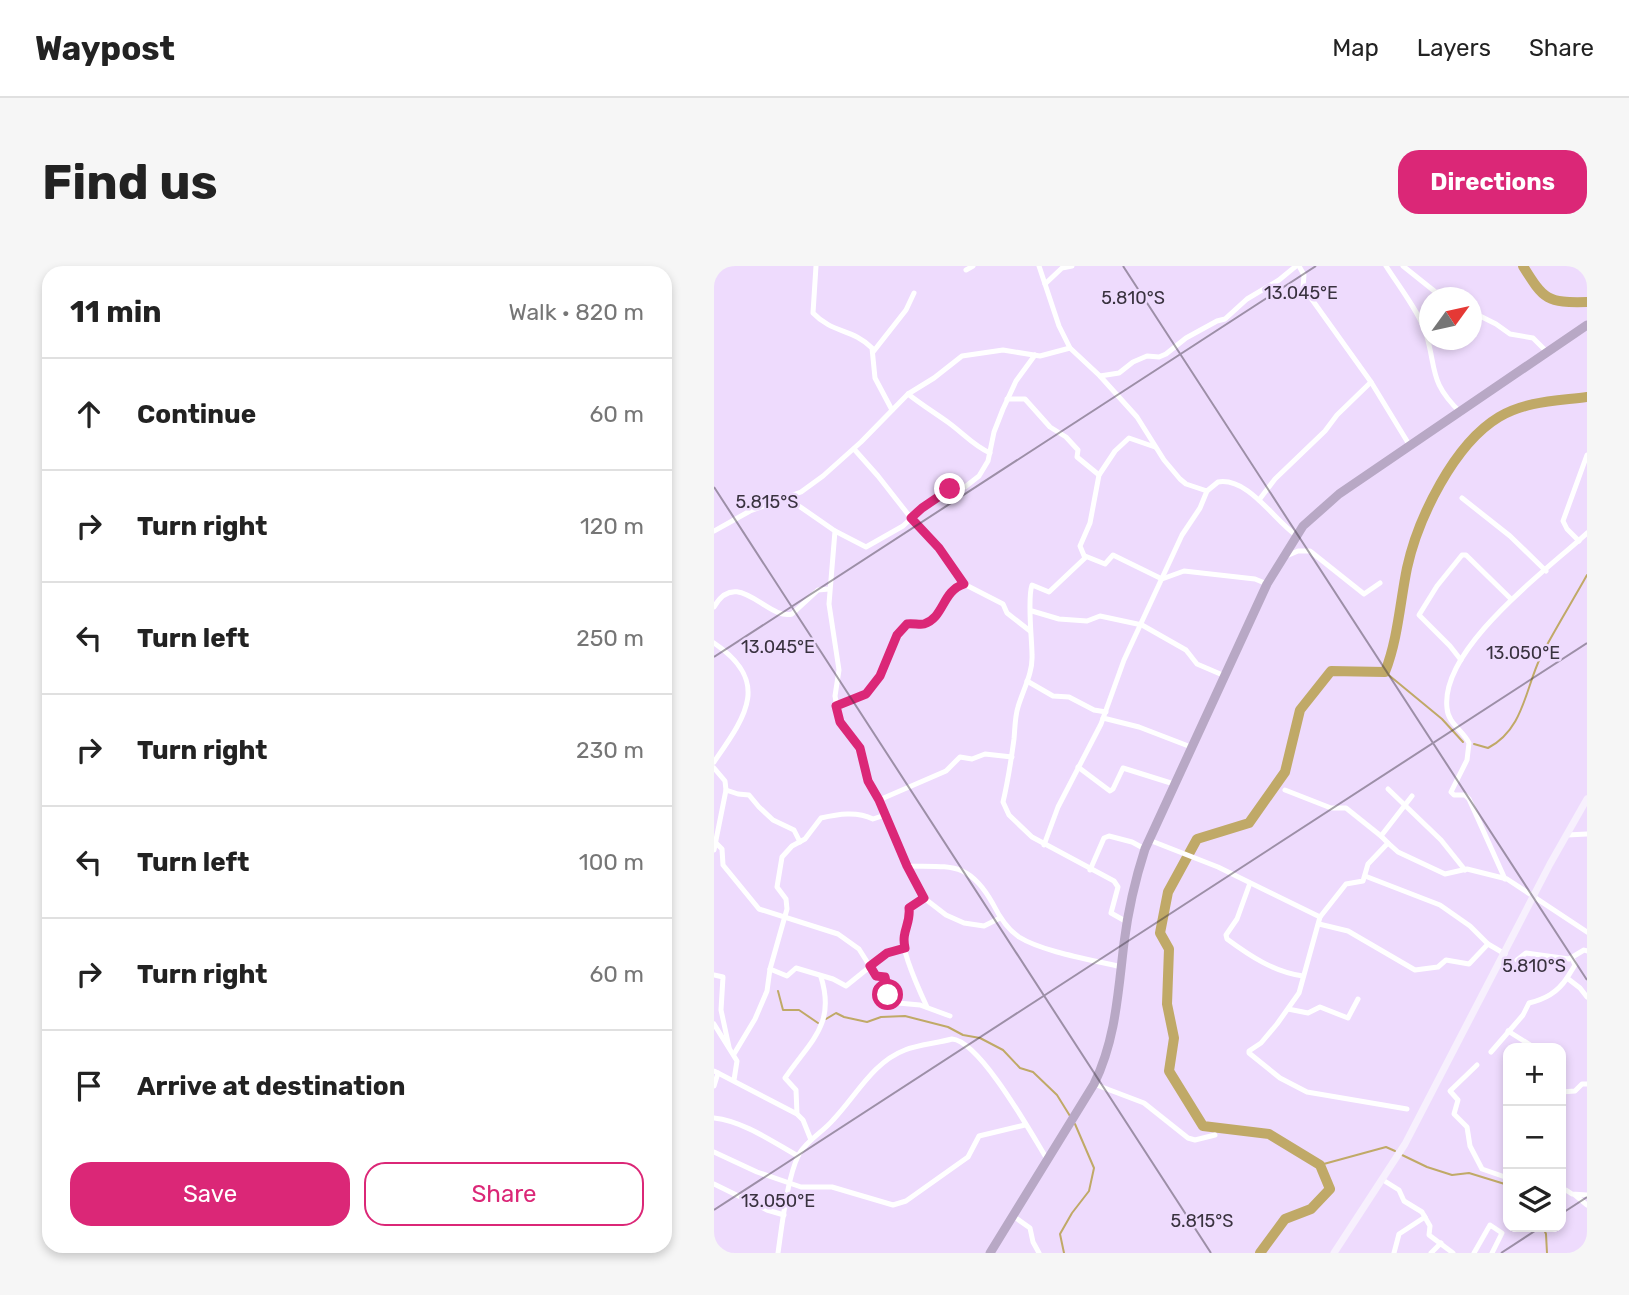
<!DOCTYPE html>
<meta charset="utf-8">
<style>
:root{--surface:#fff;--page:#f6f6f6;--text:#222;--muted:#767676;--line:#e0e0e0;--accent:#db2777}
body{margin:0;font-family:Rubik,sans-serif;background:var(--page);color:var(--text)}
.controls{position:absolute;right:21px;bottom:21px;display:grid;overflow:hidden;border-radius:14px;box-shadow:0 4px 10px #0003}
.controls button{width:63px;height:63px;display:grid;place-items:center;padding:0;border:0;border-bottom:2px solid var(--line);background:var(--surface);color:var(--text);font:35px sans-serif}
.compass{position:absolute;left:705px;top:21px;width:63px;height:63px;border-radius:50%;background:var(--surface);box-shadow:0 4px 10px #0003;rotate:57deg}
.stop{position:absolute;width:21px;height:21px;margin:-16px;border:5px solid #db2777;border-radius:50%;background:#fff}
.stop.end{background:#db2777;border-color:#fff;box-shadow:0 2px 7px #0008}
.list{margin:0;padding:0;list-style:none}
h2{display:flex;justify-content:space-between;align-items:center;height:91px;margin:0;padding:0 28px;font-size:30px}
h2 small{font-size:23px;font-weight:400;color:var(--muted)}
.list li{display:grid;grid-template-columns:46px 1fr auto;gap:21px;align-items:center;box-sizing:border-box;height:112px;padding:0 28px;border-top:2px solid var(--line)}
.list b{display:block;font-size:26px;white-space:nowrap}
.list em{font-size:23px;font-style:normal;color:var(--muted)}
.actions{display:flex;gap:14px;padding:21px 28px}
.actions a{flex:1;padding:16px 0;border:2px solid var(--accent);border-radius:21px;text-align:center;font-size:24px;color:var(--accent)}
.actions .main{background:var(--accent);color:#fff}
.icon{flex:none;width:38px;height:38px;fill:none;stroke:currentColor;stroke-width:2;stroke-linecap:round;stroke-linejoin:round}
.map{position:relative;flex:none;width:873px;height:987px;overflow:hidden;border-radius:21px}
header{display:flex;align-items:center;gap:42px;box-sizing:border-box;height:98px;padding:0 35px;background:var(--surface);border-bottom:2px solid var(--line)}
header strong{font-size:33px}
nav{display:flex;gap:38px;margin-inline-start:auto;font-size:24px}
.intro{display:flex;align-items:center;justify-content:space-between;box-sizing:border-box;height:168px;padding:0 42px}
h1{margin:0;font-size:49px}
.button{padding:18px 32px;border-radius:21px;background:var(--accent);color:#fff;font-size:24px;font-weight:700}
main{display:flex;gap:42px;padding:0 42px}
aside{flex:1;background:var(--surface);border-radius:21px;box-shadow:0 4px 10px #0003}
.map>svg:first-child{display:block}
.lines{fill:none;stroke-linecap:round;stroke-linejoin:round}
.stream{stroke:#c0a967;stroke-width:2}
.river{stroke:#c0a967;stroke-width:10}
.minor{stroke:#fff;stroke-width:5}
.secondary{stroke:#f7f0fd;stroke-width:7}
.trunk{stroke:#b8a8c5;stroke-width:9}
.route{stroke:#db2777;stroke-width:9}
.ticks{fill:none;stroke:#39323f;stroke-width:2;stroke-opacity:0.45}
.ticks-label{font-size:18px;text-anchor:middle;fill:#39323f;stroke:#eedbfd;stroke-width:5;stroke-linejoin:round;paint-order:stroke}
</style>
<header>
<strong>Waypost</strong>
<nav><a>Map</a><a>Layers</a><a>Share</a></nav>
</header>
<div class="intro"><h1>Find us</h1><a class="button">Directions</a></div>
<main>
<aside>
<h2>11 min<small>Walk · 820 m</small></h2>
<ul class="list">
<li><svg class="icon" aria-label="ahead" viewBox="0 0 24 24"><path d="M12 20V5M6 11l6-6 6 6"/></svg><div><b>Continue</b></div><em>60 m</em></li>
<li><svg class="icon" aria-label="right" viewBox="0 0 24 24"><path d="M7 20v-9h11M14 6l5 5-5 5"/></svg><div><b>Turn right</b></div><em>120 m</em></li>
<li><svg class="icon" aria-label="left" viewBox="0 0 24 24"><path d="M17 20v-9H6M10 6l-5 5 5 5"/></svg><div><b>Turn left</b></div><em>250 m</em></li>
<li><svg class="icon" aria-label="right" viewBox="0 0 24 24"><path d="M7 20v-9h11M14 6l5 5-5 5"/></svg><div><b>Turn right</b></div><em>230 m</em></li>
<li><svg class="icon" aria-label="left" viewBox="0 0 24 24"><path d="M17 20v-9H6M10 6l-5 5 5 5"/></svg><div><b>Turn left</b></div><em>100 m</em></li>
<li><svg class="icon" aria-label="right" viewBox="0 0 24 24"><path d="M7 20v-9h11M14 6l5 5-5 5"/></svg><div><b>Turn right</b></div><em>60 m</em></li>
<li><svg class="icon" aria-label="arrive" viewBox="0 0 24 24"><path d="M6 21V4h12l-3 4 3 4H6"/></svg><div><b>Arrive at destination</b></div></li>
</ul>
<div class="actions"><a class="main">Save</a><a>Share</a></div>
</aside>
<div class="map">
<svg width="873" height="987" viewBox="0 0 873 987">
<rect width="100%" height="100%" fill="#eedbfd"/>
<g class="lines">
<g class="stream">
<path d="M671 406 728 453 749 476"/>
<path d="M760 478 774 482C810 463 811 423 827 390 841 363 858 336 873 309"/>
<path d="M64 725 69 744H85L104 757"/>
<path d="M112 753 122 747 130 751 153 756 167 751 191 750 234 761 249 769 266 772 289 784 306 802 319 806 343 829 356 850"/>
<path d="M686 888 713 901 738 909 755 907 794 919"/>
<path d="M606 899 672 881 681 885"/>
<path d="M829 961 832 968 833 987"/>
<path d="M350 987 346 968 358 947 375 925 380 902 361 858"/>
</g>
<g class="river">
<path d="M809 0C830 34 833 37 873 36"/>
<path d="M546 987 571 953 597 943 616 923 606 899 555 868 489 860 455 805 460 772 453 738 455 683 446 667 454 626 483 573 535 557 571 506 586 444 617 405 671 406C684 373 686 336 693 302 704 252 740 178 785 151 812 135 843 135 873 131"/>
</g>
<g class="minor">
<path d="M102 0 99 47C119 68 138 62 158 82L161 112 178 144"/>
<path d="M325 0 345 60 356 82 386 110 423 151 450 194 466 213 472 218 493 225 504 216C534 211 560 254 582 269"/>
<path d="M585 0 590 9 589 21 657 116 696 180"/>
<path d="M672 0C684 19 705 46 712 67 723 105 715 116 747 147"/>
<path d="M689 0 729 32"/>
<path d="M252 4 259 0"/>
<path d="M331 18 348 2 358 0"/>
<path d="M758 46 782 58 796 68 819 72 833 86"/>
<path d="M159 86 192 44 200 27"/>
<path d="M386 110 405 107 419 96 433 90 445 91 452 88 472 72 503 55 511 53 533 33 565 14 582 0"/>
<path d="M194 128C208 139 221 147 235 157 250 168 260 180 276 187"/>
<path d="M293 133H311L336 161 352 171 364 184 363 191 385 209"/>
<path d="M140 183 164 210 204 261 225 282 250 318 289 338 293 347 316 365"/>
<path d="M72 231 121 265 115 338 125 404 121 430 125 452 146 482 154 515 168 539 193 600C237 601 255 595 279 638 285 650 293 663 305 671 329 686 379 694 408 701"/>
<path d="M748 232 796 270 832 305"/>
<path d="M545 234 561 213 611 165 623 149 657 116"/>
<path d="M0 265 36 245 87 226 109 210 147 176 194 128 220 112 248 90 289 84 326 90 356 82"/>
<path d="M121 265 152 281 189 260 208 242 232 224 251 221 265 210 274 195 280 166 289 143 302 115 321 89"/>
<path d="M865 275 853 263 849 255 873 189"/>
<path d="M371 290 391 298 399 289 448 313 470 305 541 313 553 318"/>
<path d="M570 291 584 285H596L650 328 666 317"/>
<path d="M0 341C23 300 54 355 78 348L104 324 115 323"/>
<path d="M318 345 345 353 373 355 386 350 428 359 472 384 483 398 511 410"/>
<path d="M0 377C58 416 31 451 0 496"/>
<path d="M747 394 736 380 705 349 723 320 748 289H752L797 333"/>
<path d="M313 415 339 430 355 431 380 444 392 446"/>
<path d="M122 440 151 428 166 409 183 369 193 358C198 357 206 359 210 358 230 351 228 325 250 318"/>
<path d="M389 452 425 461 477 481"/>
<path d="M364 501 396 525 399 523 409 502 460 518"/>
<path d="M0 502 11 515 12 524 0 584"/>
<path d="M674 523 727 574 751 604"/>
<path d="M12 524 24 528 35 529 45 541 59 554 80 564 86 576"/>
<path d="M571 524 617 542H632L667 570"/>
<path d="M165 534 232 505 246 491 258 493 271 488 298 491"/>
<path d="M853 569 873 568"/>
<path d="M435 574 504 601 606 651 632 618 649 615 654 598 674 577 667 570 698 530"/>
<path d="M2 577 8 583 9 599 45 643 124 668 145 683 162 710 171 711 172 716 165 724 184 737 206 739 236 750"/>
<path d="M674 577 684 586 731 608 753 603 793 613 873 666"/>
<path d="M330 579 344 541 387 458 410 394 468 269 486 242 493 225"/>
<path d="M193 600 210 632 232 649 250 657 270 660 286 652"/>
<path d="M376 604 390 572 395 570 418 576 431 583"/>
<path d="M651 610 726 639 756 660 774 678 791 688"/>
<path d="M791 613 755 533 751 529H740L737 526 753 494 755 477C749 464 734 458 733 442 726 382 833 304 873 267"/>
<path d="M536 617 523 653 512 669 513 673C536 690 560 706 589 710"/>
<path d="M210 632 195 642C197 653 190 659 189 669 187 685 206 726 213 741"/>
<path d="M606 651 585 727 563 758 547 777 535 785V787L566 812 593 826 693 843"/>
<path d="M413 656 397 647 404 621 400 615 318 571 295 549 289 536C294 515 297 495 300 473 301 462 301 450 304 441 309 424 319 407 318 389 318 373 313 333 318 319L335 326 371 292 366 280 376 257 385 209 401 185 415 172 441 181"/>
<path d="M605 658 634 665 701 704 724 701 732 694 755 698 774 678"/>
<path d="M858 692 861 699 853 712 866 722 873 731"/>
<path d="M803 694 812 687 855 693 870 684 873 685"/>
<path d="M56 703 73 710 82 702 119 713 132 720 173 687 191 682"/>
<path d="M0 709 9 711 7 744 15 781"/>
<path d="M574 743 594 747 606 741 634 752 644 733"/>
<path d="M0 758 23 795 20 814"/>
<path d="M794 765 821 782"/>
<path d="M777 786 809 749 815 737C831 733 843 727 853 712"/>
<path d="M20 788 41 753 53 725 56 703 73 643 72 633 63 621 68 591 78 580 91 573 107 552C124 548 143 545 159 553L171 549"/>
<path d="M763 799 736 825 744 834 740 848 753 861 756 880 768 903 794 912"/>
<path d="M0 805 83 848 89 854 97 874"/>
<path d="M380 818 430 837 474 872 481 874 501 869"/>
<path d="M0 820 4 807"/>
<path d="M847 826 861 825 868 818H873"/>
<path d="M83 848 82 824 71 812C96 775 122 759 107 711"/>
<path d="M0 852C29 855 59 876 84 890"/>
<path d="M0 886 43 906 87 921H118L179 939 192 935 254 891 265 870 311 859"/>
<path d="M669 914 685 924 690 935 708 946 716 960 715 969 739 987"/>
<path d="M0 918 53 944 70 949"/>
<path d="M847 928 852 924 858 928 873 929"/>
<path d="M861 929 873 939"/>
<path d="M299 950 316 962 319 976 325 987"/>
<path d="M64 987C68 959 73 912 85 888 93 874 109 866 119 854 142 830 159 796 191 784 203 779 224 777 238 773 266 775 317 867 333 893"/>
<path d="M680 987 685 968 711 951"/>
<path d="M717 987 727 977"/>
<path d="M760 987 776 959 788 967 778 987"/>
</g>
<path class="secondary" d="M620 987 691 878 836 598 873 533"/>
<path class="trunk" d="M276 987 380 818C402 773 404 726 410 677 414 645 421 614 431 583L553 318 589 260 625 228 873 59"/>
</g>
<g class="lines">
<path class="route" d="M174 729 164 723 172 716 171 711 162 710 156 700 173 687 191 682C187 665 197 658 195 642L210 632 193 600 165 534 154 515 146 482 126 456 122 440 152 428 166 410 183 369 193 358C198 357 206 359 210 358 230 352 228 325 250 318L225 282 197 252 208 242 236 223"/>
</g>
<path class="ticks" d="M409 0 873 714M0 221 497 987M0 391 602 0M0 944 873 377M847 948 873 931M787 987 827 961"/>
<g class="ticks-label">
<text x="587" y="33">13.045°E</text>
<text x="419" y="38">5.810°S</text>
<text x="53" y="242">5.815°S</text>
<text x="64" y="387">13.045°E</text>
<text x="809" y="393">13.050°E</text>
<text x="820" y="706">5.810°S</text>
<text x="64" y="941">13.050°E</text>
<text x="488" y="961">5.815°S</text>
</g>
</svg>
<div class="controls">
<button>+</button>
<button>−</button>
<button><svg class="icon" aria-label="layers" viewBox="0 0 24 24"><path d="M12 4l9 5-9 5-9-5zM3 14l9 5 9-5"/></svg></button>
</div>
<svg class="compass" viewBox="-18 -18 36 36"><path d="M0-13l5 13h-10z" fill="#e53935"/><path d="M0 13l5-13h-10z" fill="#767676"/></svg>
<div class="stop" style="left:174px;top:729px"></div>
<div class="stop end" style="left:236px;top:223px"></div>
</div>
</main>
